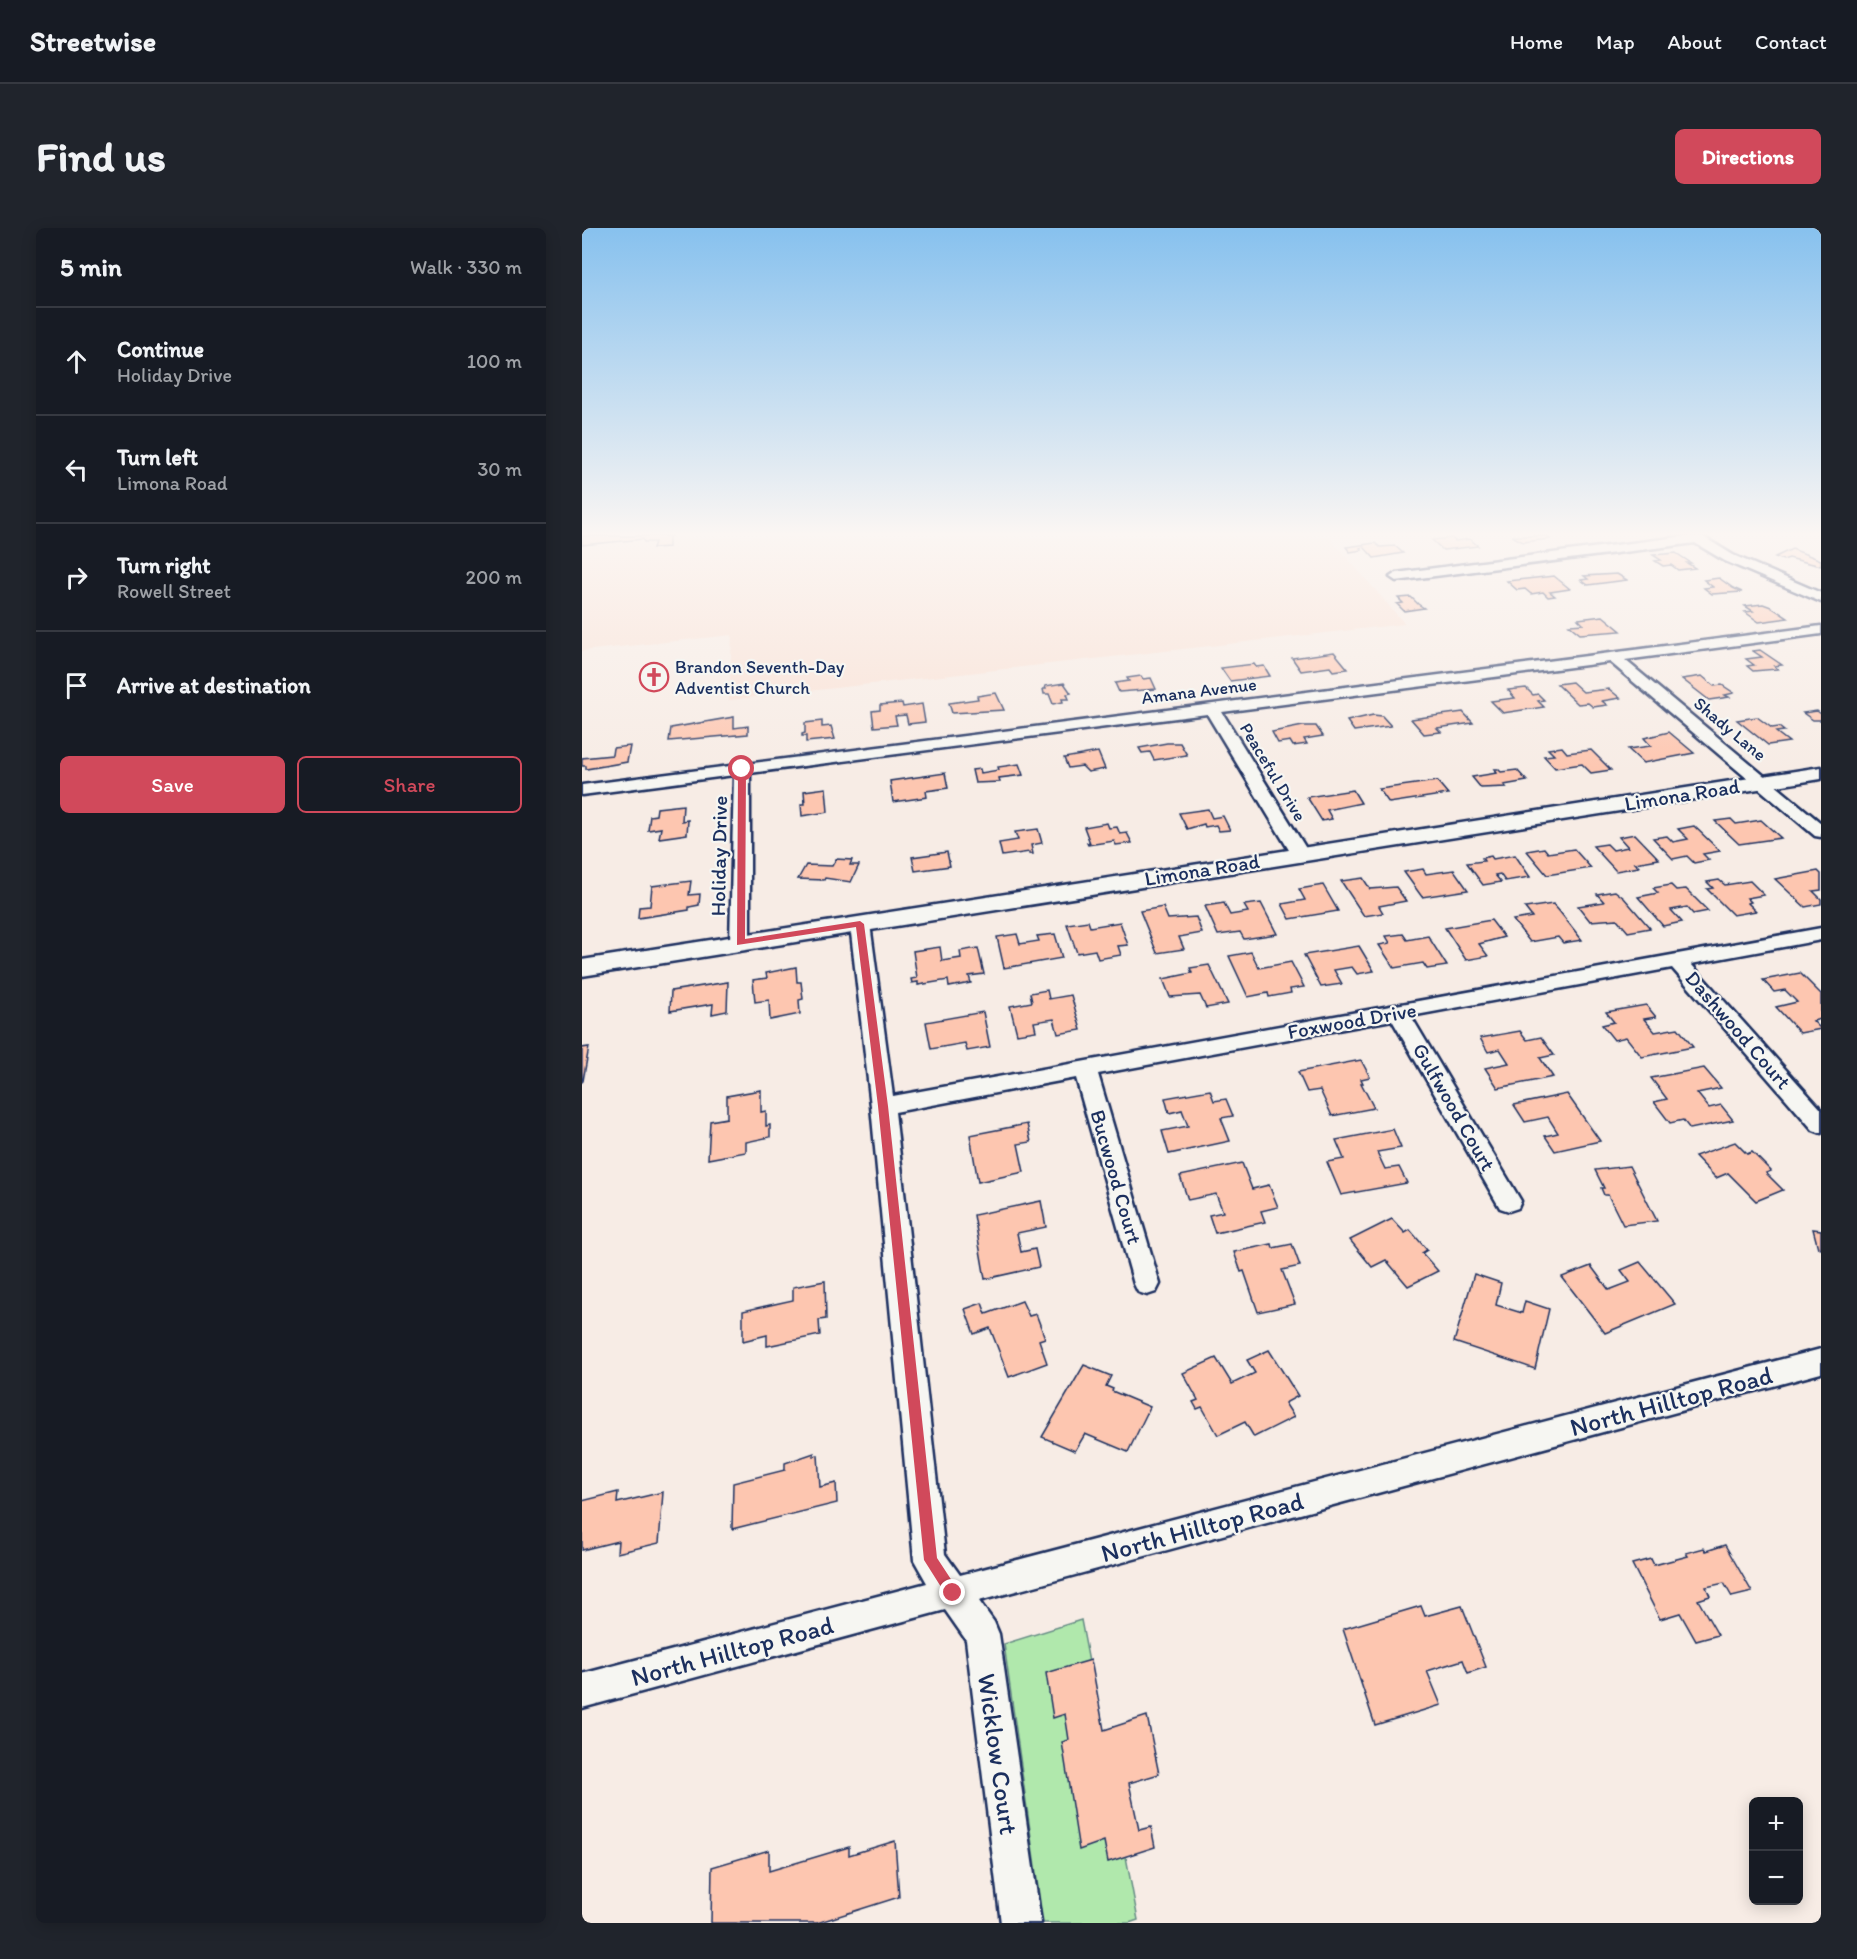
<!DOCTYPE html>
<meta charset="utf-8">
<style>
:root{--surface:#171b24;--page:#20242c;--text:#f1f3f6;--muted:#9ea1a6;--line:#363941;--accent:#d1495b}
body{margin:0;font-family:Itim,sans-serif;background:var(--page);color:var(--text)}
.controls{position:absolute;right:18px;bottom:18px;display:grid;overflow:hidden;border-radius:9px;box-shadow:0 3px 15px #0003}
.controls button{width:54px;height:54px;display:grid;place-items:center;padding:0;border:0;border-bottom:2px solid var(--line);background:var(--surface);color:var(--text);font:30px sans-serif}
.stop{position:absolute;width:18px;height:18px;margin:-14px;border:4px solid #d1495b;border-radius:50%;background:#fff}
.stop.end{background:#d1495b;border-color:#fff;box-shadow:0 2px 6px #0008}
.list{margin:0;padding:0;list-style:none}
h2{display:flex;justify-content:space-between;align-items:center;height:78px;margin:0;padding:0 24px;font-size:26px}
h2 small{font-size:20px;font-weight:400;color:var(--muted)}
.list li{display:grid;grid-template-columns:39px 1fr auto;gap:18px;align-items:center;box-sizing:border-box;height:108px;padding:0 24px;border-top:2px solid var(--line)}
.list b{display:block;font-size:22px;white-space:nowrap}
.list p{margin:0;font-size:20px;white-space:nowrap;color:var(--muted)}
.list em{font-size:20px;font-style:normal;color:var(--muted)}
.actions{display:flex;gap:12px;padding:18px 24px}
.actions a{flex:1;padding:14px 0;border:2px solid var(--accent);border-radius:9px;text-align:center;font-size:21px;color:var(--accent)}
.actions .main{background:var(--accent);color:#fff}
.icon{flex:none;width:33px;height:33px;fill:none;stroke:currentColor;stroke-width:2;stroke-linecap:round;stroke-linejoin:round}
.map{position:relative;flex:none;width:1239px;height:1695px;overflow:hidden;border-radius:9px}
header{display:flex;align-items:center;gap:36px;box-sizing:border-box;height:84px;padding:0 30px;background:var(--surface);border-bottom:2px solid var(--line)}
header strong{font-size:28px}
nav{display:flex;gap:33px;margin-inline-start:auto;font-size:21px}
.intro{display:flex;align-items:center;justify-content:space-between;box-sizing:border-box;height:144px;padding:0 36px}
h1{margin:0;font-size:42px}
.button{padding:15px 27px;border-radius:9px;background:var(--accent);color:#fff;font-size:21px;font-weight:700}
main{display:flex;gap:36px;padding:0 36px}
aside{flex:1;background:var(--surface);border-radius:9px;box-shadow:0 3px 15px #0003}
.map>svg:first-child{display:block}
.built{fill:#f9e1d5}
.green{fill:#b0e8ac;stroke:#668c85;stroke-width:1.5}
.building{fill:#fdc6b0;stroke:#1b2f5e;stroke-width:1.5}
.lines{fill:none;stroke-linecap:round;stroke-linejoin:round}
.minor-casing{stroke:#1b2f5e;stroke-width:5}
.tertiary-casing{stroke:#1b2f5e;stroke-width:5}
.minor{fill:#f6f6f2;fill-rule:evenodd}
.tertiary{fill:#f6f6f2;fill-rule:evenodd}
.route{fill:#d1495b}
.labels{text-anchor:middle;stroke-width:4.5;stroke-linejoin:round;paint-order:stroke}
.far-poi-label{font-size:18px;fill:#1b2f5e;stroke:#f6f6f2;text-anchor:start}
.far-street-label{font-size:18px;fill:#1b2f5e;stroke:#f6f6f2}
.street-label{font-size:21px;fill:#1b2f5e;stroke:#f6f6f2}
.near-street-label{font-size:26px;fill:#1b2f5e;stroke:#f6f6f2}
</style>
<header>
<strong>Streetwise</strong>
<nav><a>Home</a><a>Map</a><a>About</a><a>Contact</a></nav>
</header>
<div class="intro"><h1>Find us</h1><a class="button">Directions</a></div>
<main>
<aside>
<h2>5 min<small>Walk · 330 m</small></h2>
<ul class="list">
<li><svg class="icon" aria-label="ahead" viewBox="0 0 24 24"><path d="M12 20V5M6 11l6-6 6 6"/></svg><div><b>Continue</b><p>Holiday Drive</p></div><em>100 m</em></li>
<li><svg class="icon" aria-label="left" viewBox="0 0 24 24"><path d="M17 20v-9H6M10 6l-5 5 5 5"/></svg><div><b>Turn left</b><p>Limona Road</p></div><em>30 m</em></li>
<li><svg class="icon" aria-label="right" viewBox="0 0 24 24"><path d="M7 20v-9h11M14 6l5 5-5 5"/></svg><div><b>Turn right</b><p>Rowell Street</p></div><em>200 m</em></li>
<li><svg class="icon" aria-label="arrive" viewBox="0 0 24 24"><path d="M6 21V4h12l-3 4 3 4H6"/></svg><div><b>Arrive at destination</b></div></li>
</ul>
<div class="actions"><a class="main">Save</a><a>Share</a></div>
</aside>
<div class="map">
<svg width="1239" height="1695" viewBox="0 0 1239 1695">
<rect width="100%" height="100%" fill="#f7ece5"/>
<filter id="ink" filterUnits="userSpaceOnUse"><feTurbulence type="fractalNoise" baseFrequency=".0167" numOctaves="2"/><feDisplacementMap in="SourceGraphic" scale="12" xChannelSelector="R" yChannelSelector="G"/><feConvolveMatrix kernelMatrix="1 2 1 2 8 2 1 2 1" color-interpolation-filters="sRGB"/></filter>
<g filter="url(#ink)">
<path class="built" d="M746 308 823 396 147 472 150 407 0 423V309Z"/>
<path class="green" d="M499 1392 556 1692 547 1695H461L422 1416Z"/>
<g class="building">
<path d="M0 308H90L87 309V319L71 320 73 314H62L61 311 0 317Z"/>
<path d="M930 308H965L968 311 941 314Z"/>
<path d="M870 310 873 313 888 311 896 318 861 322 850 312Z"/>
<path d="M793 315 798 319 813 318 821 325 792 330 782 319 778 320 780 322 768 324 764 319Z"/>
<path d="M1210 321 1239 332V338L1207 330 1201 332 1193 329Z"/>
<path d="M1094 325 1109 335H1105L1113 340 1096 342 1089 337 1081 338 1073 333 1079 332 1071 327Z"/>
<path d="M1035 346 1045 352 1006 357 999 352 1006 351 1002 348Z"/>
<path d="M972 348 988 361 968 364 973 368 966 369 961 364 949 366 943 361 935 362 925 353Z"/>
<path d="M1137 350 1151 360 1160 364 1130 366 1122 360 1131 359 1122 352Z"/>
<path d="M829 369 836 376 842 380 822 383 815 376 821 375 816 370Z"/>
<path d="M1181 376 1189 379 1206 390 1177 394 1163 384 1171 383 1163 378Z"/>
<path d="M1021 388 1039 403 998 406 987 397 1001 396 996 391Z"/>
<path d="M1178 422 1200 437 1192 438 1196 441 1171 443 1165 438 1172 437 1164 431 1180 429 1171 423Z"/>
<path d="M752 424 766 441 751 443 748 439 719 443 710 430Z"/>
<path d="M672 436 674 439 682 438 688 448 648 453 639 440Z"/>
<path d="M559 448 561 451 569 450 574 461 537 464 533 455 547 453 545 450Z"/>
<path d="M1120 448 1132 458 1140 457 1152 465 1143 467 1147 469 1127 472 1100 451Z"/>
<path d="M990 454 1001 464 1027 461 1038 470 1020 473 1025 477 1011 479 1006 475 996 476 975 456Z"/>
<path d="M482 455 489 465 485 466 487 471H480L481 474 471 476 467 466H462L461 461H464L463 458Z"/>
<path d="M944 460 951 467 956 466 962 472 956 473 962 479 921 485 909 473 933 470 926 462Z"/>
<path d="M414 465 422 482 370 485 367 475 396 471 395 468Z"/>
<path d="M320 475 321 479 340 476 343 494 326 496 324 487 313 488 315 497 292 499 290 483 298 482V477Z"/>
<path d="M1235 483 1239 486V492H1231L1221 485Z"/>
<path d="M881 484 891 495 855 500 859 504 842 506 829 491Z"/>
<path d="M791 487 800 488 809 498 772 503 765 493Z"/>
<path d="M152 489V500L166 498V506L87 513 89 500Z"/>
<path d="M1175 489 1190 500 1197 499 1202 503 1194 504 1207 514 1186 517 1155 492Z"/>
<path d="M240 493V499L249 498 253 511 224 514V508H220V506L223 505V495Z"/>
<path d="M721 498H734L741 508 722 511 725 516 711 518 708 513 696 515 690 504Z"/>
<path d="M1087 504 1112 525 1061 535 1046 521 1069 518 1062 510Z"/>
<path d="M585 515H598L605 527 572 532 568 524 560 525 557 520Z"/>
<path d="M48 518 45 534 4 541V538H0V530L30 527 31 520Z"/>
<path d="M980 519 985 525 1009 522 1029 542 1009 545 1000 536 973 540 962 528 972 527 966 521Z"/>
<path d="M516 524 523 541 506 544 500 538 486 540 482 530Z"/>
<path d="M437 536 441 547 417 550 418 554 393 555 390 542 398 541 399 545 417 542 416 539Z"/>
<path d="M912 541H916L919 544 935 542 945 553 922 557 924 559 899 560 890 549 915 545Z"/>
<path d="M363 545 366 560 344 563 345 569 311 574 308 553Z"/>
<path d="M855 553 866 566 807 575 797 561Z"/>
<path d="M244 560 246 584 220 588 219 576H223L222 563Z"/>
<path d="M771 562 779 575 745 582 750 591 740 593 725 569Z"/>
<path d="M101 577 100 593 106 592 105 606 77 610 79 600 66 602 68 588 74 587 75 580Z"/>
<path d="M626 581 630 590 641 588 648 602 637 603 634 597 623 599 622 596 605 601 597 585Z"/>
<path d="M1149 591 1154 596 1179 592 1199 610 1157 616 1133 593Z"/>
<path d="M525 595 527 600 535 599 538 606 545 605 550 615 534 617 532 613 506 617 505 615H508L502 599Z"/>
<path d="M1112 598 1138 623 1121 626 1127 632 1112 635 1105 628 1091 631 1071 610 1085 608 1091 614 1106 611 1096 601Z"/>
<path d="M456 601 460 615 449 617 451 626H447V624L420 628 417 615 436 612 433 604Z"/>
<path d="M1053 606 1077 631 1053 635 1057 639 1034 643 1011 618 1025 616 1031 622 1046 619 1037 609Z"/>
<path d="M962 620 966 625 992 621 1009 640 965 647 945 623Z"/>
<path d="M365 624 368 638 333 643 330 629Z"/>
<path d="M933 627 948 649 923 653 918 646 913 647 919 654 901 657 885 635 902 633 900 630 909 628 911 631Z"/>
<path d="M254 631 270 632 268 637H277L269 654 243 650 242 652 216 651 224 637 250 638Z"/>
<path d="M841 641 844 646 872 642 886 662 840 669 822 644Z"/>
<path d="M1236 643 1239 646V662L1231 663 1239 671V676L1223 679 1193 651Z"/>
<path d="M781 650 788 661 814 659 824 673 797 678 801 685 782 688 759 653Z"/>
<path d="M1137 652 1143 657 1168 653 1182 667 1165 670 1169 674 1166 675 1174 683 1151 687 1125 661 1131 660 1125 654Z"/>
<path d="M109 653 107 667 118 666 117 677 107 679V682L56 690 57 679 68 678 70 658Z"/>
<path d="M741 657 756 683 708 691 700 676 723 672 717 661Z"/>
<path d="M1089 657 1094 662 1104 661 1126 683 1111 686 1105 679 1089 682 1100 694 1081 698 1056 669 1076 665 1071 660Z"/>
<path d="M1033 663 1042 670 1068 700 1046 704 1035 691 1008 693 996 678 1022 674 1015 666Z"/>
<path d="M642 675 648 687 666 684 662 677 679 675 695 706 662 711 658 704 636 707 623 678Z"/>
<path d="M971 676 978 684 1000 712 981 715 976 709 948 714 931 692 950 689 943 680Z"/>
<path d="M581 679 586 691 614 689 620 705 597 709 602 721 575 725 558 683Z"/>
<path d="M909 692 922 709 897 716 906 728 884 732 863 700Z"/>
<path d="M506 693 508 699 538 694 546 717 536 718 539 727 516 731 513 722 495 725 485 696Z"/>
<path d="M435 706 438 716 457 713 455 708 473 706 480 730 422 740 415 709Z"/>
<path d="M821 706 825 712 846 708 865 738 845 741 841 735 812 740 797 717 808 715 804 708Z"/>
<path d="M777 718 792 743 775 746 770 739 752 742 760 756 739 759 722 727Z"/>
<path d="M358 719 360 733 379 730 378 723 396 720 402 746 387 748 389 755 367 759 366 752 336 757V754L330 755 329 751 335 750 331 723Z"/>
<path d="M669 724 677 740 709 734 722 759 708 761 709 765 687 769 686 765 666 769 647 728Z"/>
<path d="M627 737 646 776 624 780 618 767 588 769 581 751 610 745 608 740Z"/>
<path d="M214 739 215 754H219L221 771 217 772 218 786 188 792 187 772 173 774 171 752 185 750 184 745Z"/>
<path d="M1218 745 1239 766V791L1231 793 1239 801 1218 805 1194 779 1215 774 1203 762 1192 764 1181 752Z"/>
<path d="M146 754 145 783 130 786 131 776 88 783 89 763Z"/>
<path d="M465 762 467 771 489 767 499 802 476 806 472 791 452 794 454 803 435 806 428 778 450 774 448 765Z"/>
<path d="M1064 777 1074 789 1062 791 1073 804 1096 800 1111 819 1060 829 1044 809 1032 812 1020 797 1032 794 1024 784Z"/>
<path d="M401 784 408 819 385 823 383 815 349 821 344 794Z"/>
<path d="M938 803 945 812 959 809 972 827 958 830 971 849 916 860 903 840 927 835 918 821 906 824 898 810Z"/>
<path d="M7 819 1 853 0 854V820Z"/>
<path d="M779 832 788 849 779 851 781 855H779L792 880 750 888 738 862 725 864 716 844Z"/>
<path d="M1122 840 1139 860 1115 865 1127 880 1139 877 1151 892 1108 901 1101 892 1088 895 1072 874 1085 871 1069 850Z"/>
<path d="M179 862V884L184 883V898L188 897V909L164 914V924L126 931 128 893 145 890V868Z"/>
<path d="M628 862 632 873 644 871 651 888 639 890 648 913 587 926 580 903 606 898 600 882 587 885 583 870Z"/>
<path d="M985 866 1018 913 973 923 963 908 976 905 966 889 943 894 932 877Z"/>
<path d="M445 896 449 914 436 916 442 944 396 954 388 907Z"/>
<path d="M811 901 819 920 795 924 803 941 817 939 825 955 759 967 745 934 762 931 754 912Z"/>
<path d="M1153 914 1165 926 1170 924 1189 943 1184 945 1201 962 1174 973 1146 945 1134 950 1113 928Z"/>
<path d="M660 935 670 961 687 957 696 979 679 983 683 994 633 1005 627 987 641 984 634 966 606 972 598 948Z"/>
<path d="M1047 938 1075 993 1041 997 1026 967H1022L1019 960H1022L1013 942Z"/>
<path d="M459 973 464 999 435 1005 439 1024 453 1021 457 1039 403 1051 392 987Z"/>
<path d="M810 991 823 1005 828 1002 845 1022 840 1025 856 1043 826 1058 804 1032 790 1039 768 1012Z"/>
<path d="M1231 1001 1239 1002V1021L1236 1020Z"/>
<path d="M690 1016 691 1020 710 1016 718 1038 700 1042 713 1076 676 1084 662 1043 659 1044 652 1024Z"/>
<path d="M1058 1034 1093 1076 1023 1105 980 1049 1009 1038 1027 1062 1048 1054 1039 1042Z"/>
<path d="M892 1046 919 1055 914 1077 940 1085 943 1073 967 1081 953 1141 872 1114Z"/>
<path d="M243 1053 244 1091 237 1092 238 1107 185 1118V1107L161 1113V1083L211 1072V1059Z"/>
<path d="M440 1073 447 1088 454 1086 463 1110 457 1112 465 1135 427 1149 408 1100 392 1106 383 1081 400 1075 404 1086Z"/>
<path d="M687 1122 716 1168 703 1175 712 1189 672 1209 663 1194 636 1207 620 1179 615 1181 611 1174 616 1172 601 1145 634 1130 650 1156 673 1145 665 1132Z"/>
<path d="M502 1137 529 1148 524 1158 531 1161 530 1163 568 1179 546 1224 503 1206 493 1223 460 1209Z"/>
<path d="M232 1225V1228L236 1227 238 1259 254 1255 255 1275 150 1301 151 1255 203 1242V1235Z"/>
<path d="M36 1264 35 1275 81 1264 77 1315 35 1325 36 1313 0 1322V1273Z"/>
<path d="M1143 1317 1170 1364 1150 1369 1142 1355 1124 1359 1128 1368 1116 1372 1136 1407 1114 1413 1098 1385 1078 1391 1050 1336 1069 1331 1072 1337 1106 1328 1104 1325 1122 1320 1124 1323Z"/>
<path d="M839 1378 843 1388 880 1378 904 1439 886 1445 881 1432 845 1443 859 1477 793 1497 761 1401Z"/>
<path d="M509 1432 522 1502 565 1488 577 1546 547 1555 557 1602 569 1599 573 1619 526 1634 522 1613 497 1622 480 1514 487 1512 483 1486 471 1490 464 1445Z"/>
<path d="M313 1613 317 1669 235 1695H129L130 1639 187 1622V1643L267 1619V1627Z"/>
</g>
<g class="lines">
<g class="minor-casing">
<g id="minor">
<path d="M1104 308H1120L1151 327 1239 365V374L1143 333 1113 315 814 353 808 349 814 345Z"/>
<path d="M1239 398V406L1043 432 1239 595V609L1233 608 1028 434 640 484 728 627 725 631H713L710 627 625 486 168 545V715L165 719 158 721 151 719 148 715 152 547 0 567V557Z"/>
<path d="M278 690 285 692 288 696 311 868 1239 700V712L1109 736 1239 881V905L1231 902 1090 740 829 788 939 973 936 980 927 983 918 980 810 792 516 846 578 1056 574 1064 565 1067 556 1064 552 1056 494 850 313 884 363 1326 378 1347 1239 1121V1145L397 1373 412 1394 417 1406 459 1695H419L384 1412 363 1382 0 1480V1446L345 1355 332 1332 289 878 268 696 271 692Z"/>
</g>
</g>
<g class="tertiary-casing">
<path id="tertiary" d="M1239 539V551L0 748V732Z"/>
</g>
<use href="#minor" class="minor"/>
<use href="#tertiary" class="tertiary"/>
</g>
</g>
<linearGradient id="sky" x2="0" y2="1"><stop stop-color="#87c1ee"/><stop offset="0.56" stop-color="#fbf6f3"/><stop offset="1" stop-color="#fbf6f3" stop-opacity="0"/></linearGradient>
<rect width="1239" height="546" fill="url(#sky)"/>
<path class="route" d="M160 539 164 541 163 711 278 693 282 696 306 878 355 1330 378 1365 376 1370 371 1372 366 1370 342 1332 296 878 274 699 155 717 156 541Z"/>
<defs>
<g id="church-ring" transform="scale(1.5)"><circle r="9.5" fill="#f6f6f2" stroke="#d1495b" stroke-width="1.5"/><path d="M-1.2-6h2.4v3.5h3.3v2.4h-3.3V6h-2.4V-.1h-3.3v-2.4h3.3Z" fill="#d1495b"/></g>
</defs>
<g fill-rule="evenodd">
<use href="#church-ring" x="72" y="449"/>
</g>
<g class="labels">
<g class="far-poi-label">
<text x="93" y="445">Brandon Seventh-Day<tspan x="93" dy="21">Adventist Church</tspan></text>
</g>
<g class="far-street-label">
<text transform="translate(617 463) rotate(-7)" y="6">Amana Avenue</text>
<text transform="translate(1148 501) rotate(40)" y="6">Shady Lane</text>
<text transform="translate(691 544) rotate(59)" y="6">Peaceful Drive</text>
</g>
<g class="street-label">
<text transform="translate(1100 567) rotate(-9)" y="7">Limona Road</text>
<text transform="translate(137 628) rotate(-89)" y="7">Holiday Drive</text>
<text transform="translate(620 642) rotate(-9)" y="7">Limona Road</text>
<text transform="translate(770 793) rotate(-10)" y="7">Foxwood Drive</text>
<text transform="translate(1156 802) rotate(49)" y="7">Dashwood Court</text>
<text transform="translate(872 879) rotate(60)" y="7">Gulfwood Court</text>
<text transform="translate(534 949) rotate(74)" y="7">Bucwood Court</text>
</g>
<g class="near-street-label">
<text transform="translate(1089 1173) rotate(-15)" y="9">North Hilltop Road</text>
<text transform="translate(620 1299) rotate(-15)" y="9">North Hilltop Road</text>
<text transform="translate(150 1423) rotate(-15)" y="9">North Hilltop Road</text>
<text transform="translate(416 1526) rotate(82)" y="9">Wicklow Court</text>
</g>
</g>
</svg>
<div class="controls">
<button>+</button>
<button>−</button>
</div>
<div class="stop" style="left:160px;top:541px"></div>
<div class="stop end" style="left:371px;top:1365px"></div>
</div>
</main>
